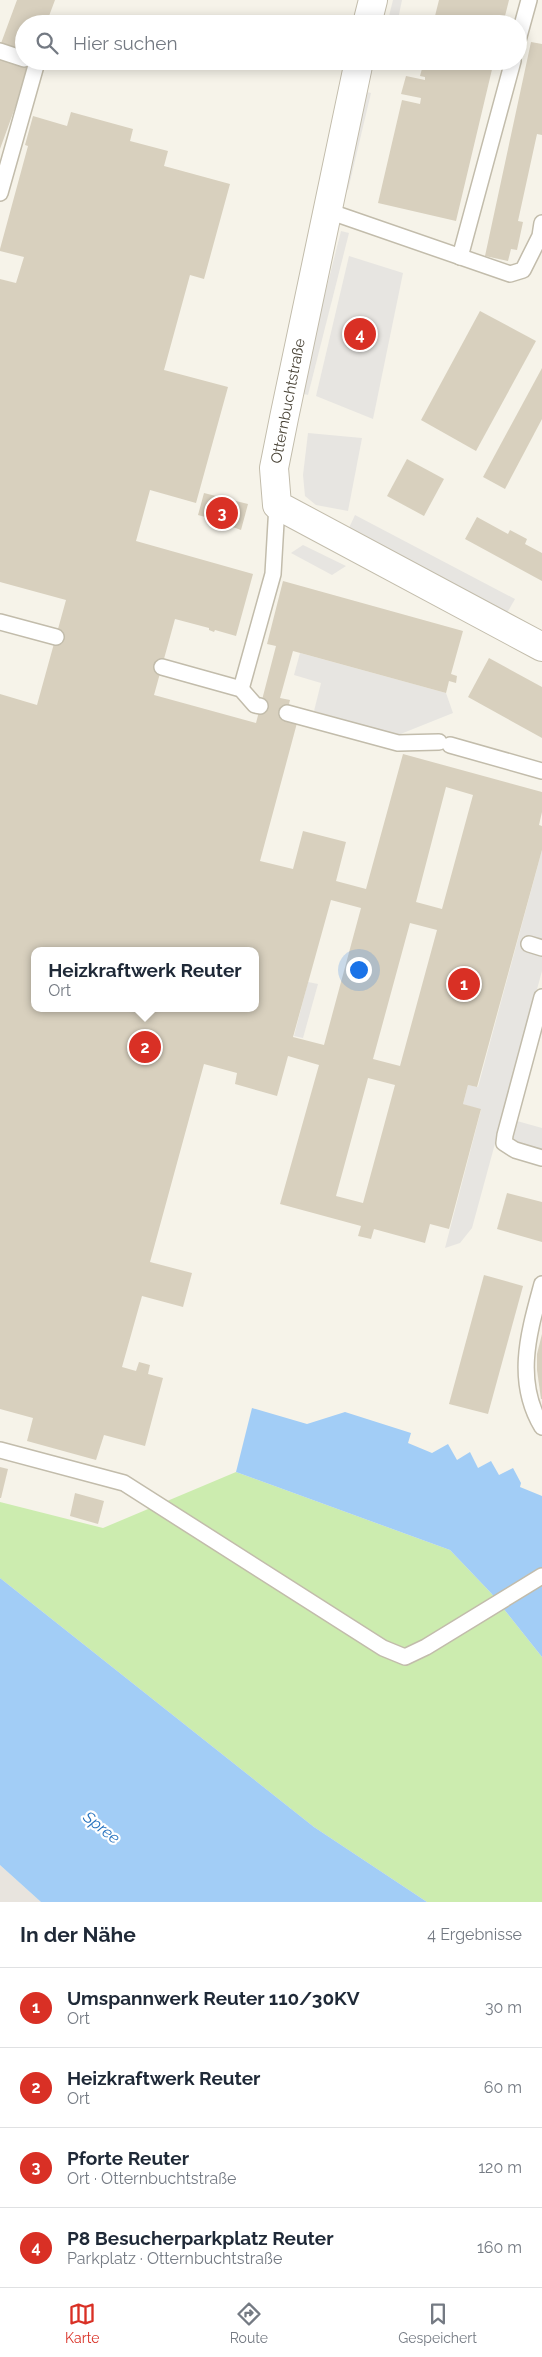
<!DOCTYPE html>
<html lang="de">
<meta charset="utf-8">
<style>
:root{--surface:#fff;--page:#f6f6f7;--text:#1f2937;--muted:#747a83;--line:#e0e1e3;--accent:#d93025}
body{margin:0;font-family:Raleway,sans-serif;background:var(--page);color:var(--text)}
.you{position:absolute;left:358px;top:969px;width:18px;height:18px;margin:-12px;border:4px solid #fff;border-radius:50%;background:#1a73e8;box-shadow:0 0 0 8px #1a73e833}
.badge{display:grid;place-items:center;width:32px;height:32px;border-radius:50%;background:var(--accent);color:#fff;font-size:16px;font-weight:700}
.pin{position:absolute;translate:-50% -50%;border:2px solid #fff;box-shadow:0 1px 5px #0006}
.popup{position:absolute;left:31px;top:947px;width:228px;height:65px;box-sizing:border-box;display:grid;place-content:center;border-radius:10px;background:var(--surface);filter:drop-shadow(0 1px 4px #0005);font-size:16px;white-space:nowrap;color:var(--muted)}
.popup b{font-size:19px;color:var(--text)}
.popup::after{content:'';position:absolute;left:50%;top:100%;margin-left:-10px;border:10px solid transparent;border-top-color:var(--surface)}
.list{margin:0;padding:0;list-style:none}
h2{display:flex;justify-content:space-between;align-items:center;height:65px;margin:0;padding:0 20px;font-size:21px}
h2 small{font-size:16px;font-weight:400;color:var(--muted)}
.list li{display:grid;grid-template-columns:32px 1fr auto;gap:15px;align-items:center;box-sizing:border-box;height:80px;padding:0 20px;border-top:1px solid var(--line)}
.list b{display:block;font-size:19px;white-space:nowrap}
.list p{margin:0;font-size:16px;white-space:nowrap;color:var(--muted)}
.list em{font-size:16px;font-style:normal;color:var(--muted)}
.icon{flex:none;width:28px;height:28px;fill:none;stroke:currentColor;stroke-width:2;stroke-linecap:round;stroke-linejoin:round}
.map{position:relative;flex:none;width:542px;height:1902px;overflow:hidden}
.search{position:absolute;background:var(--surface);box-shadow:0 2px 12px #0003;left:15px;right:15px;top:15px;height:55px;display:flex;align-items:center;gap:12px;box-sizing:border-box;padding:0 18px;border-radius:28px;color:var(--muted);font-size:19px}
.sheet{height:385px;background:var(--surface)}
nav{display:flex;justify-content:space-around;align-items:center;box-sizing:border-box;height:70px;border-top:1px solid var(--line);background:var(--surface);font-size:14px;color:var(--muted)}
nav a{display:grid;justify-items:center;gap:2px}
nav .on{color:var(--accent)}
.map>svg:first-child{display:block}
.industrial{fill:#e8e4de}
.green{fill:#ccecaf}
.parking{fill:#e7e5e1}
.water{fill:#a2cdf6}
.building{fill:#d8d0be;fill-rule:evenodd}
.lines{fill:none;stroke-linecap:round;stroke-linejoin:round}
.lane-casing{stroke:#c2bcab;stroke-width:18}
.street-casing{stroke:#c2bcab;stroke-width:30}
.lane{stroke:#fff;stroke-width:15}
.street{stroke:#fff;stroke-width:28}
.labels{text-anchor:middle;stroke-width:4.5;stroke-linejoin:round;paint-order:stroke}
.street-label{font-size:15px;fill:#4a4437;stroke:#fff}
.water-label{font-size:16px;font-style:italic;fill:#2773bf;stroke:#fff}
</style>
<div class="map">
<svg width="542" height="1902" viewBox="0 0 542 1902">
<rect width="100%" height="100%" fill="#f6f3e9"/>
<path class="industrial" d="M0 1865 41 1902H0Z"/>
<path class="green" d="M236 1472 450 1550 491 1593 542 1657V1902H427L314 1827 0 1578V1502L103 1528Z"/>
<g class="parking">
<path d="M393 0H402L397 24H387Z"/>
<path d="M362 91 371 93 348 190 340 188Z"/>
<path d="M341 231 349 233 308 395 300 393Z"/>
<path d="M349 256 403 273 373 419 316 396Z"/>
<path d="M308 433 362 438 348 511 316 505 305 496 303 475Z"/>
<path d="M355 515 515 599 507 613 348 530Z"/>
<path d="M303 545 346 566 332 575 291 553Z"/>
<path d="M300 653 446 693 453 713 398 735 314 711 321 683 294 675Z"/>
<path d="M542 850V971L472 1228 460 1243 445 1248 481 1110 463 1104 468 1085 478 1087Z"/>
<path d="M308 982 318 984 303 1038 294 1036Z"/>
<path d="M517 1121 542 1128V1151L519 1145 512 1137Z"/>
</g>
<g class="water">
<path d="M252 1408 307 1424 345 1412 411 1433 408 1443 432 1453 448 1444 457 1460 470 1452 478 1468 491 1461 499 1475 513 1468 521 1483 520 1487 542 1496V1657L491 1593 450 1550 236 1472Z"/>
<path d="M0 1578 314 1827 427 1902H41L0 1865Z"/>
</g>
<g class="building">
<path d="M17 0H55L46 24H24V61H32L0 149V46Z"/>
<path d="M439 0H509L503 24H433Z"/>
<path d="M531 42 542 44V135L537 134 518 221 523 222 517 250 511 249 508 261 485 256Z"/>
<path d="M424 61H494L456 221 378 203 402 100 420 104 421 98 401 94 406 76 425 80V77L420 76Z"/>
<path d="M71 112 133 129 130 141 168 151 164 166 230 184 204 279 190 275 164 370 228 387 196 503 150 490 136 541 253 574 236 636 215 630 214 632 209 630V628L175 619 154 695 256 723 276 646 267 644 283 581 463 631 451 674 457 676 456 683 449 681 446 693 293 651 280 698 290 700 285 720 297 723 260 861 293 869 303 831 346 842 336 881 366 889 403 754 542 792V812L539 825 542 826V850L477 1087 468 1085 463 1104 481 1109 449 1229 430 1224 425 1243 374 1229 371 1239 358 1236 361 1226 280 1204 319 1065 288 1056 277 1096 235 1084 237 1073 204 1064 150 1262 192 1273 183 1307 142 1296 122 1367 136 1371 139 1362 150 1365 148 1374 163 1378 145 1446 104 1435 96 1460 27 1441 33 1418 0 1409V694L37 705 66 600 0 582V279L16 283 24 257 0 251V249L28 146 25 145 33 116 67 126ZM446 787 473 795 442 909 416 902ZM331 900 361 908 324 1045 293 1037ZM410 923 437 930 400 1066 373 1059ZM35 951H255V1008H35ZM368 1078 395 1085 363 1203 336 1196Z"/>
<path d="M480 311 536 341 476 451 421 420Z"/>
<path d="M542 368V419L505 489 483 477Z"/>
<path d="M407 459 444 479 424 516 387 496Z"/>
<path d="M204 493 248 504 241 530 230 526 231 524 198 515Z"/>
<path d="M477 517 508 534 510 530 527 539 525 544 542 553V581L465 539Z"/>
<path d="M489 658 542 687V738L468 697Z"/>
<path d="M507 1193 542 1202V1242L497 1229Z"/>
<path d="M484 1275 523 1286 488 1414 449 1404Z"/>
<path d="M542 1334V1399H541L537 1370V1354Z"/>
<path d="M0 1467 8 1469 1 1498H0Z"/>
<path d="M75 1493 104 1501 98 1524 70 1516Z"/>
</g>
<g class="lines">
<g class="lane-casing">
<g id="lane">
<path d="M518 40 529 0"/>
<path d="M0 51 24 59"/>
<path d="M0 193 37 62 33 61"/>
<path d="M328 211 510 274 523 270 540 236 542 223"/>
<path d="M460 257 513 61"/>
<path d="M0 622 56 637"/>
<path d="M162 667 241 689 255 705 260 706"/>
<path d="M241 689 273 574 277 505"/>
<path d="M287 713 398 743 439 742"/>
<path d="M450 745 542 771"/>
<path d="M529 944 542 948"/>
<path d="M542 997 505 1135 504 1143 515 1150 542 1158"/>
<path d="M542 1284C529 1332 514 1380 542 1427"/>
<path d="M0 1450 124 1483 383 1648 405 1657 426 1647 542 1576"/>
</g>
</g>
<g class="street-casing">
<g id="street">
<path d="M367 24 373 0"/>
<path d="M359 61 284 418 274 468 277 505 542 647"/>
</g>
</g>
<use href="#lane" class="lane"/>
<use href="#street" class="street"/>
</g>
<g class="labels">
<g class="street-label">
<text transform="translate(288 401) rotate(-79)" y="5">Otternbuchtstraße</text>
</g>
<g class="water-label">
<text transform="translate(102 1827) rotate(38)" y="6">Spree</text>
</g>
</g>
</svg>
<div class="you"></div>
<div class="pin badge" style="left:464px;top:984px">1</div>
<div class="pin badge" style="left:145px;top:1047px">2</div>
<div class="popup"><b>Heizkraftwerk Reuter</b>Ort</div>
<div class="pin badge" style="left:222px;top:513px">3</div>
<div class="pin badge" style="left:360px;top:334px">4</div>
<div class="search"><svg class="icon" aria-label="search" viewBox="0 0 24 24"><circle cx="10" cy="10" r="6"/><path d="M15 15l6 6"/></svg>Hier suchen</div>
</div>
<section class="sheet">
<h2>In der Nähe<small>4 Ergebnisse</small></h2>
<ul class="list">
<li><span class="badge">1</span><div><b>Umspannwerk Reuter 110/30KV</b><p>Ort</p></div><em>30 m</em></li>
<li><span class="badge">2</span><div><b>Heizkraftwerk Reuter</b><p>Ort</p></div><em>60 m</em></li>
<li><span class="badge">3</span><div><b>Pforte Reuter</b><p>Ort · Otternbuchtstraße</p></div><em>120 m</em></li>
<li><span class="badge">4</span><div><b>P8 Besucherparkplatz Reuter</b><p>Parkplatz · Otternbuchtstraße</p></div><em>160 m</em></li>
</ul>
</section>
<nav>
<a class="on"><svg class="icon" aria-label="map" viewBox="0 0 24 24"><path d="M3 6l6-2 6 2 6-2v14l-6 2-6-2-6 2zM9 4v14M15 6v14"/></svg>Karte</a>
<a><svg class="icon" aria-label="directions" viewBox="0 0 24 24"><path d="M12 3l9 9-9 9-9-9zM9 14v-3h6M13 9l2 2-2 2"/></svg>Route</a>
<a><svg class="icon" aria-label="saved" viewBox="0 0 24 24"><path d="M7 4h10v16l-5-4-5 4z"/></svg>Gespeichert</a>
</nav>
